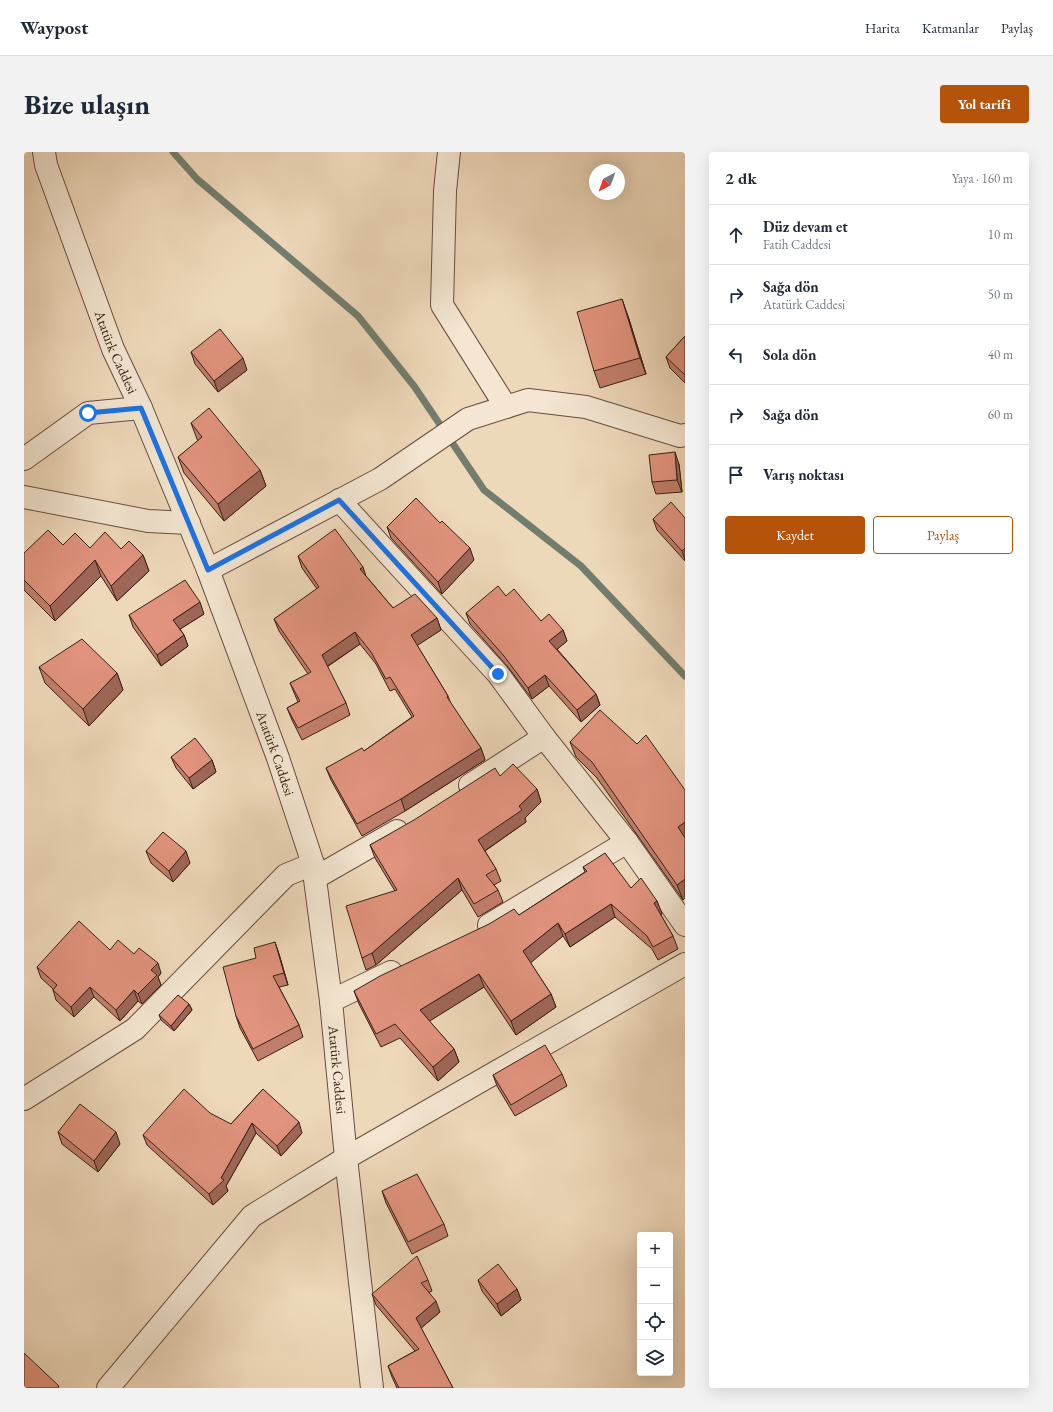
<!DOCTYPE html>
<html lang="tr">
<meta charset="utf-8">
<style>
:root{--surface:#fff;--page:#f2f2f3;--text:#1f2937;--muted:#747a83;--line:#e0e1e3;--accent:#b45309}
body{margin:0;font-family:"EB Garamond",serif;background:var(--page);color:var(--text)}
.controls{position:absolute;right:12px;bottom:12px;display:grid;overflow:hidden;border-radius:4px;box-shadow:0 4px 16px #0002}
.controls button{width:36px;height:36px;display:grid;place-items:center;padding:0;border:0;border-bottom:1px solid var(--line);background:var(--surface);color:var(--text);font:20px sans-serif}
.compass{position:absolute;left:565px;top:12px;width:36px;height:36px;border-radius:50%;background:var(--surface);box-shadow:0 4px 16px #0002;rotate:221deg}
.stop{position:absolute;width:12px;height:12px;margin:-9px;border:3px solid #1a73e8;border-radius:50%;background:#fff}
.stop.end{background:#1a73e8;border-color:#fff;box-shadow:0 1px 4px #0008}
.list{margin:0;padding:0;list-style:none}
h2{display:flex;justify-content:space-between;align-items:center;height:52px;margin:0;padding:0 16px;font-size:17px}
h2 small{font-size:13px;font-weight:400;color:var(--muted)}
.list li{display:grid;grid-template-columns:26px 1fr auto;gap:12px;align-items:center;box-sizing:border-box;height:60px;padding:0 16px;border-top:1px solid var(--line)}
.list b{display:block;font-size:15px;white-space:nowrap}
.list p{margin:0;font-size:13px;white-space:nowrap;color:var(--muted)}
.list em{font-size:13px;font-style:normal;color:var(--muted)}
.actions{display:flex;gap:8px;padding:12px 16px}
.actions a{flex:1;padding:9px 0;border:1px solid var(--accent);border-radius:4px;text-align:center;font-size:14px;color:var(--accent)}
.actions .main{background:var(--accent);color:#fff}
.icon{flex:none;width:22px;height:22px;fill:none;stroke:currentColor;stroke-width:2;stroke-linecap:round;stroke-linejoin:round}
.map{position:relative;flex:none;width:661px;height:1236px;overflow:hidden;border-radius:4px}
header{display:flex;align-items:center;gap:24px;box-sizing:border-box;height:56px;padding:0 20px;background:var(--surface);border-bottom:1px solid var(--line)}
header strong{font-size:19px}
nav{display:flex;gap:22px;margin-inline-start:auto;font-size:14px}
.intro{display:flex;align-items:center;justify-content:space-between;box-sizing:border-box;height:96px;padding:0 24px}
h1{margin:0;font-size:28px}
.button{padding:10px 18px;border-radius:4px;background:var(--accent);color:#fff;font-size:14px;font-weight:700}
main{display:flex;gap:24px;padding:0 24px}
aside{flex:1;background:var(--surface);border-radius:4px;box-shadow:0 4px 16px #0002}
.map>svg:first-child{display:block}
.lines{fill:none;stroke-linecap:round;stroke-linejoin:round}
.stream{stroke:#737d6e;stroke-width:7}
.minor-casing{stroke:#664e3e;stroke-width:24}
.minor{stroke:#f4e6d2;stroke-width:22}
.wall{fill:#c27e6c;stroke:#382015}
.shaded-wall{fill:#9e6758;stroke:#382015}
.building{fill:#e1937d;stroke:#382015}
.route{stroke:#1a73e8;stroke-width:5}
.labels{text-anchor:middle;stroke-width:3;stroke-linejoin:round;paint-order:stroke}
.street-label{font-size:14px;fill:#382015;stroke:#f4e6d2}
</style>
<header>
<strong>Waypost</strong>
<nav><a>Harita</a><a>Katmanlar</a><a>Paylaş</a></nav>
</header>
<div class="intro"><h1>Bize ulaşın</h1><a class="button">Yol tarifi</a></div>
<main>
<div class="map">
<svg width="661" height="1236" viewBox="0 0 661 1236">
<rect width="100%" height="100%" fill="#eed8ba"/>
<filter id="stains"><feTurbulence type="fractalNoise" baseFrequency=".005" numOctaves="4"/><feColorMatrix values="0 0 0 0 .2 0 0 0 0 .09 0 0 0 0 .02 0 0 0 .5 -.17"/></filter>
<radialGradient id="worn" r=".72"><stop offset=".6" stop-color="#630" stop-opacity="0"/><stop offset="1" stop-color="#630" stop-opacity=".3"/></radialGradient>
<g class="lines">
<path class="stream" d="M149 0 173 27 334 164 390 234 460 338 557 414 661 524"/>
<g class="minor-casing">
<g id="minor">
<path id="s1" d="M20 0 22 13 89 197 117 256 184 418 254 606 289 712 307 849 322 1006 348 1236"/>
<path d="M425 0 421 39 418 153 482 255"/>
<path d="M0 307 64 261 117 256"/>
<path d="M0 345 124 369 165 371"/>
<path d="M315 348 474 522 520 585 603 690 661 773"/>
<path d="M184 418 356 327 444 267 504 248 562 255 656 284 661 283"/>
<path d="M446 633 520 585"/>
<path d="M291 726 373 679"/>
<path d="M465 773 603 690"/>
<path d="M307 849 367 820"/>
<path d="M0 947 111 877 262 723 289 712"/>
<path d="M84 1236 228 1064 322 1006 661 812"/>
</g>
</g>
<use href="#minor" class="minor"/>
</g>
<g class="wall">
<path d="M604 164 622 222 576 236 570 219Z"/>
<path d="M661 184V231L646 216 642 205Z"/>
<path d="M167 200 223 218 194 240 171 212Z"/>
<path d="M167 271 236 318 242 334 200 369 160 321 154 305 174 289 173 287Z"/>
<path d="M655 312 658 340 632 342 628 330Z"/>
<path d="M661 366V409L633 378 629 367Z"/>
<path d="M416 371 450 408 418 442 367 386 363 375Z"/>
<path d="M39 393 66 396 97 397 119 403 125 419 93 449 77 424 31 469 0 438V401Z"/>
<path d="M274 404 342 424 369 456 413 466 417 478 393 493 424 544 427 552 457 596 461 608 381 659 338 684 307 628 302 616 340 599 388 565 371 537 366 539 352 512 336 492 303 515 322 551 326 563 278 588 268 568 263 556 274 550 271 543 266 531 284 522 255 479 250 467 293 437 278 416Z"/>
<path d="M482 444 517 469 539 478 543 489 533 497 572 542 576 553 557 570 525 534 508 547 484 515 446 472 442 461Z"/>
<path d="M180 462 156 477 160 483 164 494 137 514 109 475 105 463Z"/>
<path d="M15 515 93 521 99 538 65 574 21 531Z"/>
<path d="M546 590 613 592 659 748 573 626 552 605Z"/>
<path d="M147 605 188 608 192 620 169 637 152 616Z"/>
<path d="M476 624 513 637 517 650 501 666 502 670 461 699 472 717 477 729 470 733 474 738 479 750 454 765 438 738 352 813 342 818 338 806 371 739 351 706 346 693Z"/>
<path d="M122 699 166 711 149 730 127 711Z"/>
<path d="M559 715 607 736 633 749 638 762 637 763 649 784 654 797 634 808 628 797 591 765 546 795 539 784 506 810 527 842 532 855 492 883 460 835 405 869 430 897 435 910 414 929 376 886 357 895 335 852 330 839 495 763 561 720Z"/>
<path d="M251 790 255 802 264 833 255 835 275 873 279 885 234 909 216 876 212 864 232 806Z"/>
<path d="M86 798 110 802 137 821 134 825 137 833 118 852 114 849 96 869 70 845 50 865 32 848 29 838V837L17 826 13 815Z"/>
<path d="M165 852 168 858 150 879 137 868 135 863Z"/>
<path d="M538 922 543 934 491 964 473 934 469 923Z"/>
<path d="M239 937 278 981 257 1004 232 981 202 1034 204 1039 189 1053 123 993 119 983 207 972Z"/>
<path d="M34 980 96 992 74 1020 38 992Z"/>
<path d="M358 1039 420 1072 424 1084 388 1102 362 1051Z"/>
<path d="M404 1128 408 1139 404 1141 416 1160 397 1176 429 1236H373L368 1225 364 1214 391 1199 352 1153 348 1142Z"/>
<path d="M454 1128 493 1137 497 1148 477 1164 458 1139Z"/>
</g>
<g class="shaded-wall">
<path d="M598 147 604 164 622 222 616 206Z"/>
<path d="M219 206 223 218 194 240 190 229Z"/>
<path d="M651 300 655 312 658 340 653 328Z"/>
<path d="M236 318 242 334 200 369 194 352Z"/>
<path d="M446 396 450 408 418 442 414 430Z"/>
<path d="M661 396V408L658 399Z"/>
<path d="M119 403 125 419 93 449 87 434Z"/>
<path d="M71 408 77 424 31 469 26 454Z"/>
<path d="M339 415 343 427 336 417Z"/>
<path d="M176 450 180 462 153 479 149 468Z"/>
<path d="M413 466 417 478 391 495 387 483Z"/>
<path d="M539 478 543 489 530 500 525 489Z"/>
<path d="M331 480 336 492 302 515 298 503Z"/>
<path d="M160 483 164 494 137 514 133 503Z"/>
<path d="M93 521 99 538 65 574 59 557Z"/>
<path d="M521 523 525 534 508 547 504 536Z"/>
<path d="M572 542 576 553 557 570 553 558Z"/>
<path d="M457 596 461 608 381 659 377 647Z"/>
<path d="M188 608 192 620 169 637 165 626Z"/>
<path d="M513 637 517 650 501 666 502 670 459 700 454 688 495 654Z"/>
<path d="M661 670V689L654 675Z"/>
<path d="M162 699 166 711 149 730 145 719Z"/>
<path d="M434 726 438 738 352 813 348 801Z"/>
<path d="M661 727V746L659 748 653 733Z"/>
<path d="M633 749 638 762 635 764 630 751Z"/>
<path d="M587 752 591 765 546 795 541 782Z"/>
<path d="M534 771 539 784 504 813 499 799Z"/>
<path d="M251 790 255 802 264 833 260 821Z"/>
<path d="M134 811 137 821 134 825 137 833 118 852 114 842 127 818Z"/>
<path d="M455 822 460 835 401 872 396 858Z"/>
<path d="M66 835 70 845 50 865 47 855Z"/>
<path d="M110 838 114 849 96 869 92 858Z"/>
<path d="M527 842 532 855 492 883 487 869Z"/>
<path d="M165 852 168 858 150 879 147 874Z"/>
<path d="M430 897 435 910 414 929 409 915Z"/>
<path d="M275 970 278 981 257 1004 253 994Z"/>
<path d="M228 971 232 981 202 1034 204 1039 189 1053 185 1042 197 1026Z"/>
<path d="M92 980 96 992 74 1020 70 1009Z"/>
<path d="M493 1137 497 1148 477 1164 473 1152Z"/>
<path d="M412 1149 416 1160 396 1177 392 1166Z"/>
</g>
<g class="building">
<path d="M598 147 616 206 570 219 553 160Z"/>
<path d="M196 177 219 206 190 229 167 200Z"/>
<path d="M661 184V223L642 205Z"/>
<path d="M185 256 236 318 194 352 154 305 178 285 167 271Z"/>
<path d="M651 300 653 328 628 330 625 303Z"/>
<path d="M392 346 416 371 418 369 446 396 414 430 363 375Z"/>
<path d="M647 350 661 366V396L658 399 629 367Z"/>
<path d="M311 377 339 415 336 417 369 456 391 442 413 466 387 483 424 544 423 545 457 596 377 647 333 672 302 616 338 596 340 599 390 564 366 525 362 527 347 500 331 480 298 503 322 551 274 576 263 556 276 549 266 531 287 520 250 467 295 435 274 404Z"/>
<path d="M24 378 39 393 51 381 66 396 81 380 97 397 105 389 119 403 87 434 71 408 26 454 0 428V401Z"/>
<path d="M161 428 176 450 149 468 160 483 133 503 105 463Z"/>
<path d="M474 434 482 444 490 437 517 469 525 462 539 478 525 489 572 542 553 558 521 523 504 536 480 504 442 461Z"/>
<path d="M58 487 93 521 59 557 15 515Z"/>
<path d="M576 558 613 592 622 583 661 638V670L654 675 661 686V727L653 733 568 610 546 590Z"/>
<path d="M171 586 188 608 165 626 147 605Z"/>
<path d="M489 612 513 637 495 654 498 658 454 688 472 717 462 723 474 738 450 752 434 726 348 801 338 806 322 754 373 738 346 693 390 668 471 616 476 624Z"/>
<path d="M139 680 162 699 145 719 122 699Z"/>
<path d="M581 701 607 736 617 726 633 749 630 751 649 784 629 795 623 784 587 752 541 782 534 771 499 799 527 842 487 869 455 822 396 858 430 897 409 915 371 872 352 882 330 839 356 824 465 772 490 757 495 763 563 719 559 715Z"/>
<path d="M55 769 86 798 94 788 110 802 115 796 134 811 127 818 133 823 114 842 110 838 92 858 66 835 47 855 29 838 33 833 13 815Z"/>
<path d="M251 790 260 821 249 824 275 873 229 897 212 864 199 815 232 806 230 796Z"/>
<path d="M154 843 165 852 147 874 135 863Z"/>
<path d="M521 893 538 922 487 953 469 923Z"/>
<path d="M160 937 186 961 207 972 239 937 275 970 253 994 228 971 197 1026 200 1028 185 1042 119 983Z"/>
<path d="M56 952 92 980 70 1009 34 980Z"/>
<path d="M393 1022 420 1072 384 1090 358 1039Z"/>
<path d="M393 1104 404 1128 397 1131 412 1149 392 1166 429 1236H375L364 1214 395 1197 348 1142Z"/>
<path d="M474 1112 493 1137 473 1152 454 1128Z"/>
<path d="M0 1201 35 1234 34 1236H0Z"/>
</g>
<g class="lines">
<path class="route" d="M64 261 117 256 184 418 315 348 474 522"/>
</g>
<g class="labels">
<g class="street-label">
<text dy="5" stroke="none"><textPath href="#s1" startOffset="213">Atatürk Caddesi</textPath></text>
<text dy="5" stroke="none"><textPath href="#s1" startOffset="645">Atatürk Caddesi</textPath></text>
<text dy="5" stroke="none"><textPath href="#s1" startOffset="969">Atatürk Caddesi</textPath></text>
</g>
</g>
<rect width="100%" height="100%" filter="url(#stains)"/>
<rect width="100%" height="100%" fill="url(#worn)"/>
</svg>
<div class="controls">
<button>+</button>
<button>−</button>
<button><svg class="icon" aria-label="locate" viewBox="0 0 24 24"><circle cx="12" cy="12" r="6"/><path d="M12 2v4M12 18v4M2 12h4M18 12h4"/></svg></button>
<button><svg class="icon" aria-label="layers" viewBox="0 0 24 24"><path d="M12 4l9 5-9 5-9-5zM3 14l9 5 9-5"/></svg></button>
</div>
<svg class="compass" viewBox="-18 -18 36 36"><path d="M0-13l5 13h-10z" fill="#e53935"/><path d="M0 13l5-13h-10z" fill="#747a83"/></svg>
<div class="stop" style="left:64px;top:261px"></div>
<div class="stop end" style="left:474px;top:522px"></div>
</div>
<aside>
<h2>2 dk<small>Yaya · 160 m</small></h2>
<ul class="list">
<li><svg class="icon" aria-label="ahead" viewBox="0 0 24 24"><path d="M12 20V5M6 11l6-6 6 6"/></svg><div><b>Düz devam et</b><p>Fatih Caddesi</p></div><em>10 m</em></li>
<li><svg class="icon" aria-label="right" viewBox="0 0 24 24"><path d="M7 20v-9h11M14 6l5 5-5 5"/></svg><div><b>Sağa dön</b><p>Atatürk Caddesi</p></div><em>50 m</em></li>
<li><svg class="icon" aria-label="left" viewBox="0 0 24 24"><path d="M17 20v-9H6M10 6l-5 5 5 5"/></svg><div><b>Sola dön</b></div><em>40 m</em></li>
<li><svg class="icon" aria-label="right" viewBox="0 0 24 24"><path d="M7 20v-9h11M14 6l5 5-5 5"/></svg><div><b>Sağa dön</b></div><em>60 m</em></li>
<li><svg class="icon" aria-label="arrive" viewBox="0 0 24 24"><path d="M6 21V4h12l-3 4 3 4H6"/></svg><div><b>Varış noktası</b></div></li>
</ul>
<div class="actions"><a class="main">Kaydet</a><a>Paylaş</a></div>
</aside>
</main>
